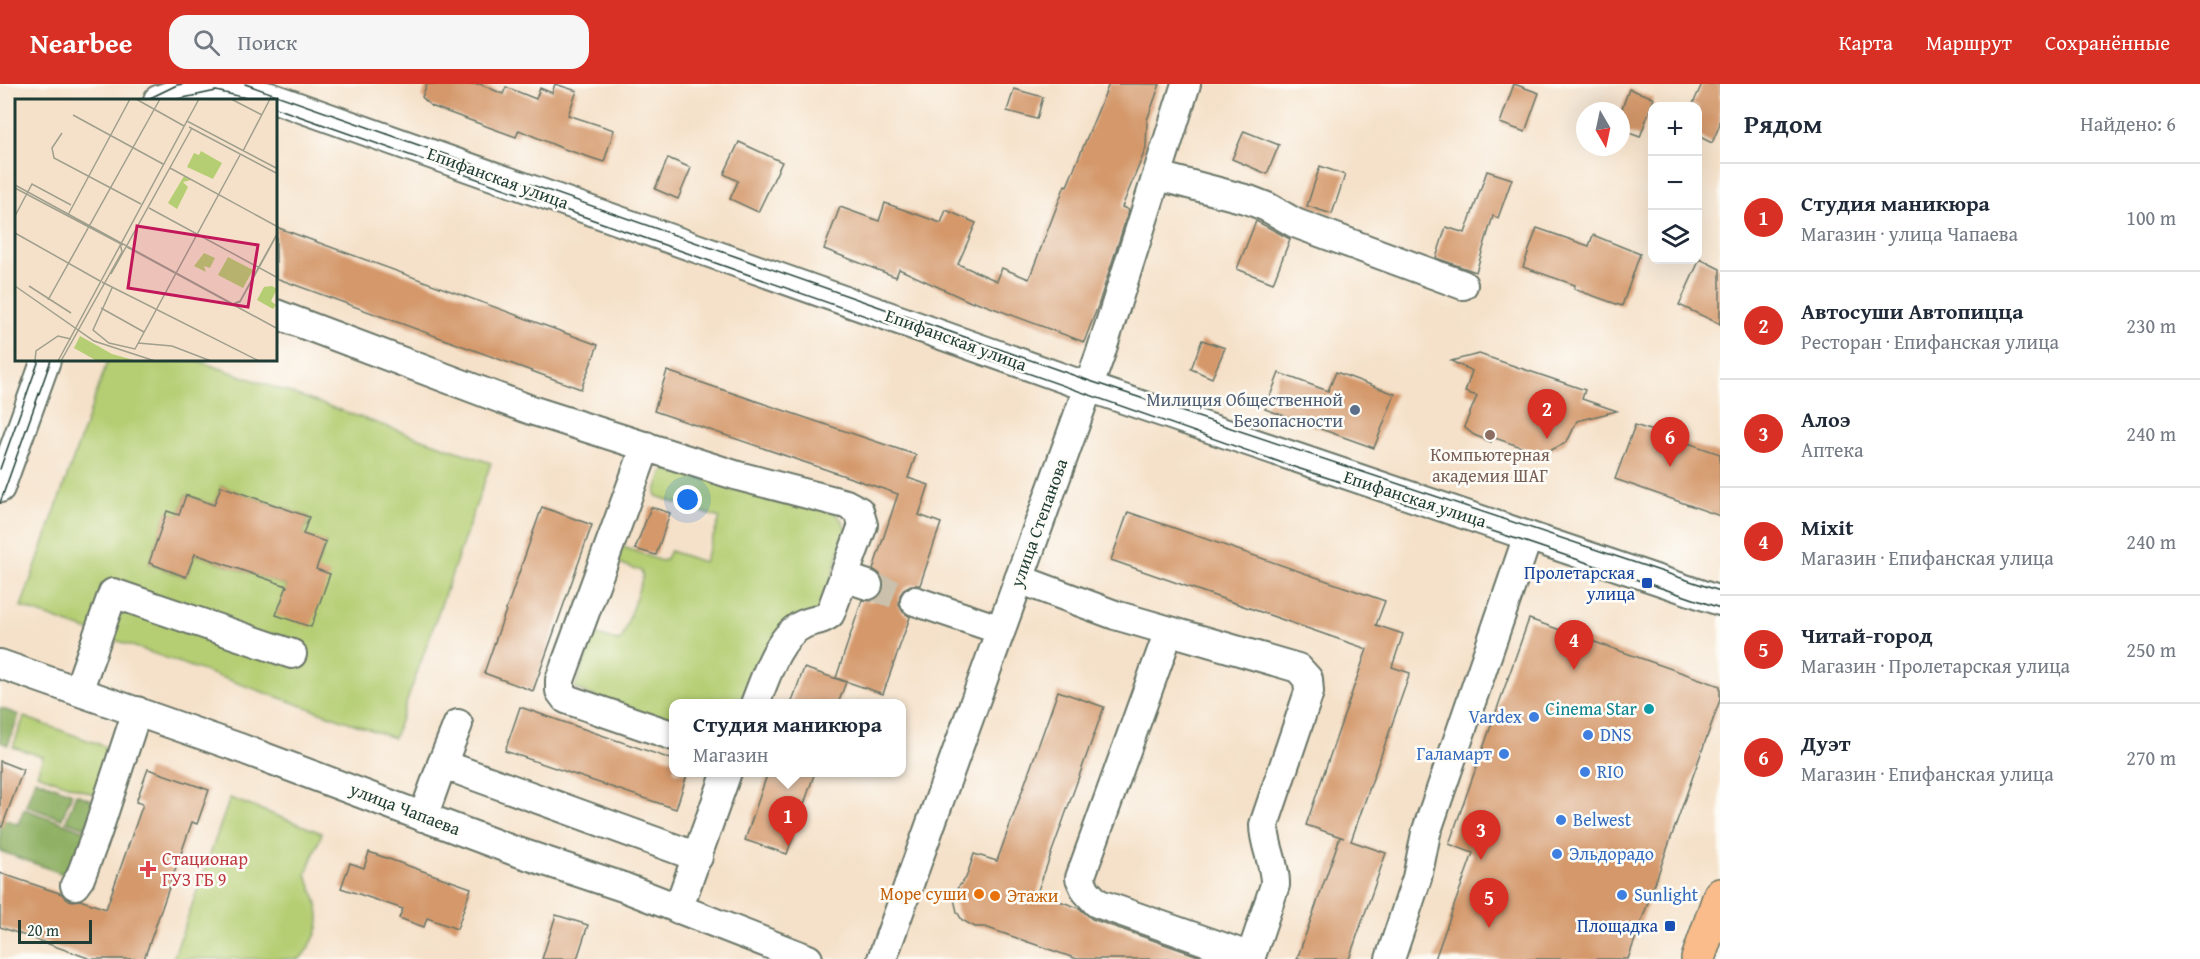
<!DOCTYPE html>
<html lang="ru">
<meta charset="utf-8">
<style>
:root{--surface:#fff;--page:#f6f6f7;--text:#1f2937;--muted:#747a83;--line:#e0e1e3;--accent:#d93025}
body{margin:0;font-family:"Gentium Book Plus",serif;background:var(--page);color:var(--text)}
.controls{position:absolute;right:18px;top:18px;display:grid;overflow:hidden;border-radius:12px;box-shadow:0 6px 24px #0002}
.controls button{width:54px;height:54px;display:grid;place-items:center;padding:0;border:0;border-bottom:2px solid var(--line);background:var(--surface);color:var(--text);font:30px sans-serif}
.compass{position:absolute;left:1576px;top:18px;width:54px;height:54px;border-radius:50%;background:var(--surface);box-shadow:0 6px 24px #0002;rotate:171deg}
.scale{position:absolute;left:18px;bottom:15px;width:74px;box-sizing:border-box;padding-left:6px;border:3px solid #1f3d34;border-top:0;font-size:16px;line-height:21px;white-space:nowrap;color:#1f3d34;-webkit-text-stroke:4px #fdfcf7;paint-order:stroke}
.you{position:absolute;left:688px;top:416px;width:21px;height:21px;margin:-15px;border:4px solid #fff;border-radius:50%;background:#1a73e8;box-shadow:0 0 0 9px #1a73e833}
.badge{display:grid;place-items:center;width:39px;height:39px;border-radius:50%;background:var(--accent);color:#fff;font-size:20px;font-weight:700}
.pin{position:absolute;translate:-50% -50px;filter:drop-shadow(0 2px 3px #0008)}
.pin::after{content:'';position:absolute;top:32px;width:21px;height:18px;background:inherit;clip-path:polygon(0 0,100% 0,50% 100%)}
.popup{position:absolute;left:669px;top:615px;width:237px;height:78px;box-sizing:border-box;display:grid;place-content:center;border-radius:12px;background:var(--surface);filter:drop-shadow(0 2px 4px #0005);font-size:20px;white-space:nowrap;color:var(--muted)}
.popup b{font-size:22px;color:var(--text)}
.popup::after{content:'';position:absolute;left:50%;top:100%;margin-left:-12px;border:12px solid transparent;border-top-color:var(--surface)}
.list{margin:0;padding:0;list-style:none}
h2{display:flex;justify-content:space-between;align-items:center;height:78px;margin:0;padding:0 24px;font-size:26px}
h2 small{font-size:20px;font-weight:400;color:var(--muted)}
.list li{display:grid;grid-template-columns:39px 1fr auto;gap:18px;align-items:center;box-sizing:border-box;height:108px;padding:0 24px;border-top:2px solid var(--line)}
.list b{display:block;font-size:22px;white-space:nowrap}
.list p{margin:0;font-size:20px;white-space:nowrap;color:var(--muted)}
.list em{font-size:20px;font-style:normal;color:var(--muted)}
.icon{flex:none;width:33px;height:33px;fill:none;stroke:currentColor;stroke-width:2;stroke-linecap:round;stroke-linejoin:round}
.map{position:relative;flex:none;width:1720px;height:875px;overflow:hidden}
header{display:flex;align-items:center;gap:36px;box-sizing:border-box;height:84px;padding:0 30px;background:var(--accent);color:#fff}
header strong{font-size:28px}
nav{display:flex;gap:33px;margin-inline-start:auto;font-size:21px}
.search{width:420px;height:54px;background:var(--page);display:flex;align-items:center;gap:15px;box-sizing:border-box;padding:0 21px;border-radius:18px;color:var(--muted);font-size:22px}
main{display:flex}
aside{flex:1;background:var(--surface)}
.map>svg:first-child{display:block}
.green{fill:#b5ce73;stroke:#6a8654;stroke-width:1.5;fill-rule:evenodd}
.forest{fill:#90b165;stroke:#58774c;stroke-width:1.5}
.building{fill:#d4986b}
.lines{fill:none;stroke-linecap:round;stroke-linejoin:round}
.minor-tunnel{stroke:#cac0ab;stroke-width:28;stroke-dasharray:28 14;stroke-linecap:butt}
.minor-casing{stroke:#6a7668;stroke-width:32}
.major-casing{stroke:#6a7668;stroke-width:36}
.minor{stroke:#fff;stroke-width:28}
.major{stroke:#f9bc8a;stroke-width:33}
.tram{stroke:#1f3d34;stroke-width:1.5}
.service-dot{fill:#5c6f8a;stroke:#fdfcf7;stroke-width:2}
.education-dot{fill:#8d6e63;stroke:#fdfcf7;stroke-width:2}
.transit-dot{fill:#1a4fb4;stroke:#fdfcf7;stroke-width:2}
.culture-dot{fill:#0f9aa8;stroke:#fdfcf7;stroke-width:2}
.shop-dot{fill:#3f7fe0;stroke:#fdfcf7;stroke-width:2}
.health-dot{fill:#e0444e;stroke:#fdfcf7;stroke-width:2}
.food-dot{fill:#e8710a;stroke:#fdfcf7;stroke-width:2}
.labels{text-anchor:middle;stroke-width:5;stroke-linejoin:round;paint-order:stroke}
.street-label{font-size:18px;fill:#1f3d34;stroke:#fdfcf7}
.service-label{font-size:18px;fill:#4e5e75;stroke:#fdfcf7;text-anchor:end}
.education-label{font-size:18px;fill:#785e54;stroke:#fdfcf7}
.transit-label{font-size:18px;fill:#164399;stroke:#fdfcf7;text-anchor:end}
.culture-label{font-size:18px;fill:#0d838f;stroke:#fdfcf7;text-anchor:end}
.shop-label{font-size:18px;fill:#366cbe;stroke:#fdfcf7;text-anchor:start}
.health-label{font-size:18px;fill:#be3a42;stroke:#fdfcf7;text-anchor:start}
.food-label{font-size:18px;fill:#c56008;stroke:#fdfcf7;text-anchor:end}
.inset-road{fill:none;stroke:#9f9f8d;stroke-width:1.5}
.view{fill:#c2185b;fill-opacity:0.15;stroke:#c2185b;stroke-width:3}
.inset-edge{fill:none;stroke:#1f3d34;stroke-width:3}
</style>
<header>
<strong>Nearbee</strong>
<div class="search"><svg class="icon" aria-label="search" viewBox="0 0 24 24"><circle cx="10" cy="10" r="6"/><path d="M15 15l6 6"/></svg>Поиск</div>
<nav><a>Карта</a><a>Маршрут</a><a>Сохранённые</a></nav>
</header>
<main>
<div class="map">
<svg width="1720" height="875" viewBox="0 0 1720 875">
<rect width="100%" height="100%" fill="#fdfcf7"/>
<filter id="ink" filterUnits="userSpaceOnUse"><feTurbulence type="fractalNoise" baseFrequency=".0167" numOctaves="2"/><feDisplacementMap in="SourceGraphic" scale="12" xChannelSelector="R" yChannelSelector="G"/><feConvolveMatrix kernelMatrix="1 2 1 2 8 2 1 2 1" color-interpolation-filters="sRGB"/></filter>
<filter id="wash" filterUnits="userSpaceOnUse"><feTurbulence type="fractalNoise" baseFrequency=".008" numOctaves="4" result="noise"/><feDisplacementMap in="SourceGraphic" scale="24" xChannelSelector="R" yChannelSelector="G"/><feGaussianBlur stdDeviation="1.35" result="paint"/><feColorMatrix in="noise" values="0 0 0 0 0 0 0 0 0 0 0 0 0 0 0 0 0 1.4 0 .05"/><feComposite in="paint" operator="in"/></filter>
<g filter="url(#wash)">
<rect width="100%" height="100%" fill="#f5e1c9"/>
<g class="green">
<path d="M108 276H196L491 379 394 654 21 523ZM221 402 309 433 303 450 326 459 316 485 277 531 287 502 195 470 186 493 149 480 167 428 179 431 186 411 214 421Z"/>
<path d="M667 385 833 428 842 436 846 446 824 518 749 619 674 620V647L575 604 593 553 597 551 617 557 622 555 643 492 641 487 613 477 618 461 661 477 665 476 670 467 704 478 720 434 656 412V407L662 388Z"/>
<path d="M24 633 115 666 99 712 37 690 43 673 13 663Z"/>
<path d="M230 714 322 749 306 790C321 827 328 842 300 875H173Z"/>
</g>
<g class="forest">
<path d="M0 624 19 631 8 661 0 658Z"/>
<path d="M35 695 72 709 62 735 26 722Z"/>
<path d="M76 710 97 718 87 744 66 737Z"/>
<path d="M24 725 86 747 69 792 0 767V734L18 740Z"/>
</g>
<g id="blocks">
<g class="building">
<path d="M427 0H480L503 10 506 3 536 15 540 4 552 9 555 0 577 7 568 31 614 46 604 78 564 65 519 46 516 53 431 22 422 13Z"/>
<path d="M1109 0H1160L1147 36 1146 64 1122 123 1129 126 1098 222 1084 258 974 217 973 219 899 185 896 193 824 165 840 123 879 137 885 119 941 139 946 126 976 139 958 180 997 197 1002 184 1029 195 1065 101 1067 102Z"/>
<path d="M1514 0 1539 9 1525 48 1500 39Z"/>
<path d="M1702 0H1720V40L1712 59 1698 52V22H1692Z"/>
<path d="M1014 5 1043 13 1037 35 1007 27Z"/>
<path d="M1629 5 1654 14 1640 53 1621 46V27Z"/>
<path d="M1244 47 1279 61 1267 90 1232 75Z"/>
<path d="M739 58 782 78 758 128 730 115 738 97 724 90Z"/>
<path d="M668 74 691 84 678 115 655 105Z"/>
<path d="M1320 82 1345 91 1332 130 1307 122Z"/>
<path d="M1487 87 1512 95 1498 134 1493 132 1476 188 1436 174 1446 143 1465 149Z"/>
<path d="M1256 137 1290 155 1273 199 1237 185Z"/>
<path d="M276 143 598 261 581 305 276 194Z"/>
<path d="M1537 144 1589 162 1593 151 1640 170 1622 222 1574 205 1575 201 1523 183Z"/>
<path d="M1700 175 1720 185V240L1679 221Z"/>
<path d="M1202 256 1225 264 1212 294 1191 285Z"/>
<path d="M1479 270 1585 306 1582 315 1617 327 1577 337 1569 354 1564 360 1549 367 1530 366 1492 353 1491 358 1474 351 1464 343 1477 312 1465 308 1472 287 1451 277Z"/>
<path d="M667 287 916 371 908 394 929 401 919 431 941 439 920 501H911L905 504 900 511 899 521 903 528 910 533 883 610 836 594 862 516 872 517 878 514 883 507 884 497 880 490 873 485 898 410 654 327Z"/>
<path d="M1336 288 1395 310 1374 364 1265 325 1279 289 1328 307Z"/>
<path d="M1635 341 1720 370V432L1615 395Z"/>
<path d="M221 402 309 433 303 450 326 458 316 485 330 490 311 543 276 531 287 502 195 470 186 493 149 479 167 427 179 431 186 411 214 421Z"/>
<path d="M542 423 592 441 533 607 484 589Z"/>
<path d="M651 423 670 429 656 471 635 465Z"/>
<path d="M1128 428 1385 517 1376 541 1403 550 1392 583 1410 589 1351 757 1386 769 1349 875H1297L1340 753 1344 754 1306 741 1367 565 1111 476Z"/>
<path d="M1529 535 1720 602V616L1628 875H1435L1473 769 1449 760Z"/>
<path d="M804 584 846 598 838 620H791Z"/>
<path d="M1058 607 1104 623 1037 809 1079 824 1092 835 1207 875H1077L985 843H975L962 836 957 828 954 815 955 807 966 794 974 770 997 777Z"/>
<path d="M520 623 674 676V688H688L676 725 505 667Z"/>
<path d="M0 677 23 686 2 743H0Z"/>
<path d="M148 685 209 706 197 740 192 738 144 875H91L0 843V789L62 810 66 815 73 817 80 816 106 825 143 720 136 718Z"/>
<path d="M768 688H815L787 770 745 756Z"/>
<path d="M369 768 471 804 457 845 427 834 424 843 399 834 403 825 341 804 350 779 364 784Z"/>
<path d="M556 831 588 841 577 875H542Z"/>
</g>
</g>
</g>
<g filter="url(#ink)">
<use href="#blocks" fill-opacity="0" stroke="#6a7668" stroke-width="1.5"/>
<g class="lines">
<path class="minor-tunnel" d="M868 501 915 517"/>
<g class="minor-casing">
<g id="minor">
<path d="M192 0 197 2 236 4 270 13 1088 303 1720 517"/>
<path d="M158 16 197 2"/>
<path d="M1158 92 1249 116 1267 123 1295 139 1463 201"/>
<path d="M276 230 531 326 738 392 846 420 859 427 863 441 830 530C819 538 815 535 804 540 778 551 765 595 755 620"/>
<path d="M646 362 560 596V607L566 615 674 652"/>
<path d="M0 404 46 276"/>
<path d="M844 493 868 501"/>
<path d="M1019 495 1115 531 1298 584 1308 595 1309 608 1264 741C1264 762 1276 781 1275 801L1250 875"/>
<path d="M915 517 1001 546"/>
<path d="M1169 547 1080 794 1086 807 1097 819 1251 873"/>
<path d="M0 580 240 664 512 766 623 803 808 875"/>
<path d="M78 607 113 509 292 570"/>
<path d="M442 680 458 640"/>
<path d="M423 733 442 680 698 773"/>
<path d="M75 801 80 794 97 749 137 627"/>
<path d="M678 825 727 688"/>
<path d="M882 875 1100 271 1186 0"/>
<path d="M1390 875 1417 794 1426 749 1528 452"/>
</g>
</g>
<g class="major-casing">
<path id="major" d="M1698 875 1720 811"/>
</g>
<use href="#minor" class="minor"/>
<use href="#major" class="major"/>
<g class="tram">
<path d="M245 0 1090 297 1720 507"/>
<path d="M146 16 177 1 183 0"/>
<path d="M174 16 216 7 255 16"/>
<path d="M276 24 1291 382 1526 458 1720 524"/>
<path d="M0 385 39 276"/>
<path d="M0 419 51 276"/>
</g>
</g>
</g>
<circle class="service-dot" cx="1355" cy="326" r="6"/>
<circle class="education-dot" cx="1490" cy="351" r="6"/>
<g class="transit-dot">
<rect x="1641" y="493" width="12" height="12" rx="3"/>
<rect x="1664" y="836" width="12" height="12" rx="3"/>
</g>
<circle class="culture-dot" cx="1649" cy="625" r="6"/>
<g class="shop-dot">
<circle cx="1534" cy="633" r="6"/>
<circle cx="1588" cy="651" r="6"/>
<circle cx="1504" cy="670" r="6"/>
<circle cx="1585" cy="688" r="6"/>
<circle cx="1561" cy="736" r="6"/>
<circle cx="1557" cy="770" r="6"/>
<circle cx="1622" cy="811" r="6"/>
</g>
<path class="health-dot" d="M145 776h6v6h6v6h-6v6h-6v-6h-6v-6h6z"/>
<g class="food-dot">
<circle cx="979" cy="810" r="6"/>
<circle cx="995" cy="812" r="6"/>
</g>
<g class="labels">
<g class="street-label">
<text transform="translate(498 94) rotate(20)" y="6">Епифанская улица</text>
<text transform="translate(956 256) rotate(20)" y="6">Епифанская улица</text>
<text transform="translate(1415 415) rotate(18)" y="6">Епифанская улица</text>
<text transform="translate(1039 439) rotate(-70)" y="6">улица Степанова</text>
<text transform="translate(405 725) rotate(21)" y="6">улица Чапаева</text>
</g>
<g class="service-label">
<text x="1343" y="322">Милиция Общественной<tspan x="1343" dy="21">Безопасности</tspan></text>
</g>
<g class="education-label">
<text x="1490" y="377">Компьютерная<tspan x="1490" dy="21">академия ШАГ</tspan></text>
</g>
<g class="transit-label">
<text x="1635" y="495">Пролетарская<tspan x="1635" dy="21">улица</tspan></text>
<text x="1658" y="848">Площадка</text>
</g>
<g class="culture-label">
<text x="1637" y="631">Cinema Star</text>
</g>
<g class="shop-label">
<text x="1522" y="639" text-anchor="end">Vardex</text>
<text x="1600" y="657">DNS</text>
<text x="1492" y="676" text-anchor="end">Галамарт</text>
<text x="1597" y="694">RIO</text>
<text x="1573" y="742">Belwest</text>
<text x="1569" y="776">Эльдорадо</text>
<text x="1634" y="817">Sunlight</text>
</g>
<g class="health-label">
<text x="162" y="781">Стационар<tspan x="162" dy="21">ГУЗ ГБ 9</tspan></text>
</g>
<g class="food-label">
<text x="967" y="816">Море суши</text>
<text x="1007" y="818" text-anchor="start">Этажи</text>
</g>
</g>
<g transform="translate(15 15)">
<rect width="262" height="262" fill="#f5e1c9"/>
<path d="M186 52 207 64 198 80 172 68 179 54 184 56ZM169 77 176 81 168 83 173 88 162 110 153 104ZM189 154 200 159 195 169 189 167 191 173 179 167ZM213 158 238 171 228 189 203 176ZM257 187 262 190 256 202 261 206 258 210 242 201 249 188ZM65 237 97 255 122 262H82L59 249Z" fill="#b5ce73"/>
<path class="inset-road" d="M121 0 169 27M216 0 247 16M58 16 148 65M172 22 184 0M174 28 263 75M47 34 37 49 39 59 126 105M228 52 255 0M155 69 263 128M0 86 218 205 225 202 263 133M0 89 108 146M134 109 263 179M53 116 115 0M0 117 17 85 56 106M0 134 85 182M112 148 263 230M96 175 177 29M87 183 244 262M0 187 79 242 140 262M14 187 56 214M97 189 78 231 94 244 120 250 225 56M33 201 145 0M219 205 225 203 263 134M86 209 129 233M123 244 157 247 196 262M20 262 21 252 43 237 56 240M43 262 172 22 263 70M46 262 107 153 105 144"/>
<path class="view" d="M122 127 243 146 233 208 113 189Z"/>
<rect width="262" height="262" class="inset-edge"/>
</g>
</svg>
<div class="controls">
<button>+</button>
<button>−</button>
<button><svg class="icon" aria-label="layers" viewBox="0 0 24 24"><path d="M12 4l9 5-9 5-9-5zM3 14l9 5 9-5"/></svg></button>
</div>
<svg class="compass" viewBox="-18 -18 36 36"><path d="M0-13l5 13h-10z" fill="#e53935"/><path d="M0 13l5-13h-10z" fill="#747a83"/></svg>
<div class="scale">20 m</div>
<div class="you"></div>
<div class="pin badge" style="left:788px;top:762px">1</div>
<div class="popup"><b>Студия маникюра</b>Магазин</div>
<div class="pin badge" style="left:1547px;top:355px">2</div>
<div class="pin badge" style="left:1481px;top:776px">3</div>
<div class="pin badge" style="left:1574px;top:586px">4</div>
<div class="pin badge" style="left:1489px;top:844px">5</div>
<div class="pin badge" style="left:1670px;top:383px">6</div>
</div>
<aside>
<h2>Рядом<small>Найдено: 6</small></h2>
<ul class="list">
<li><span class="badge">1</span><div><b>Студия маникюра</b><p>Магазин · улица Чапаева</p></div><em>100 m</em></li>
<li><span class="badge">2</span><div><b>Автосуши Автопицца</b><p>Ресторан · Епифанская улица</p></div><em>230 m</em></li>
<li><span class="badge">3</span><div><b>Алоэ</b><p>Аптека</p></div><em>240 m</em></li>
<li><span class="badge">4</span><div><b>Mixit</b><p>Магазин · Епифанская улица</p></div><em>240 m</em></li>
<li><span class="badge">5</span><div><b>Читай-город</b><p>Магазин · Пролетарская улица</p></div><em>250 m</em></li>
<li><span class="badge">6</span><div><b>Дуэт</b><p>Магазин · Епифанская улица</p></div><em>270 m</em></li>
</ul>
</aside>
</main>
